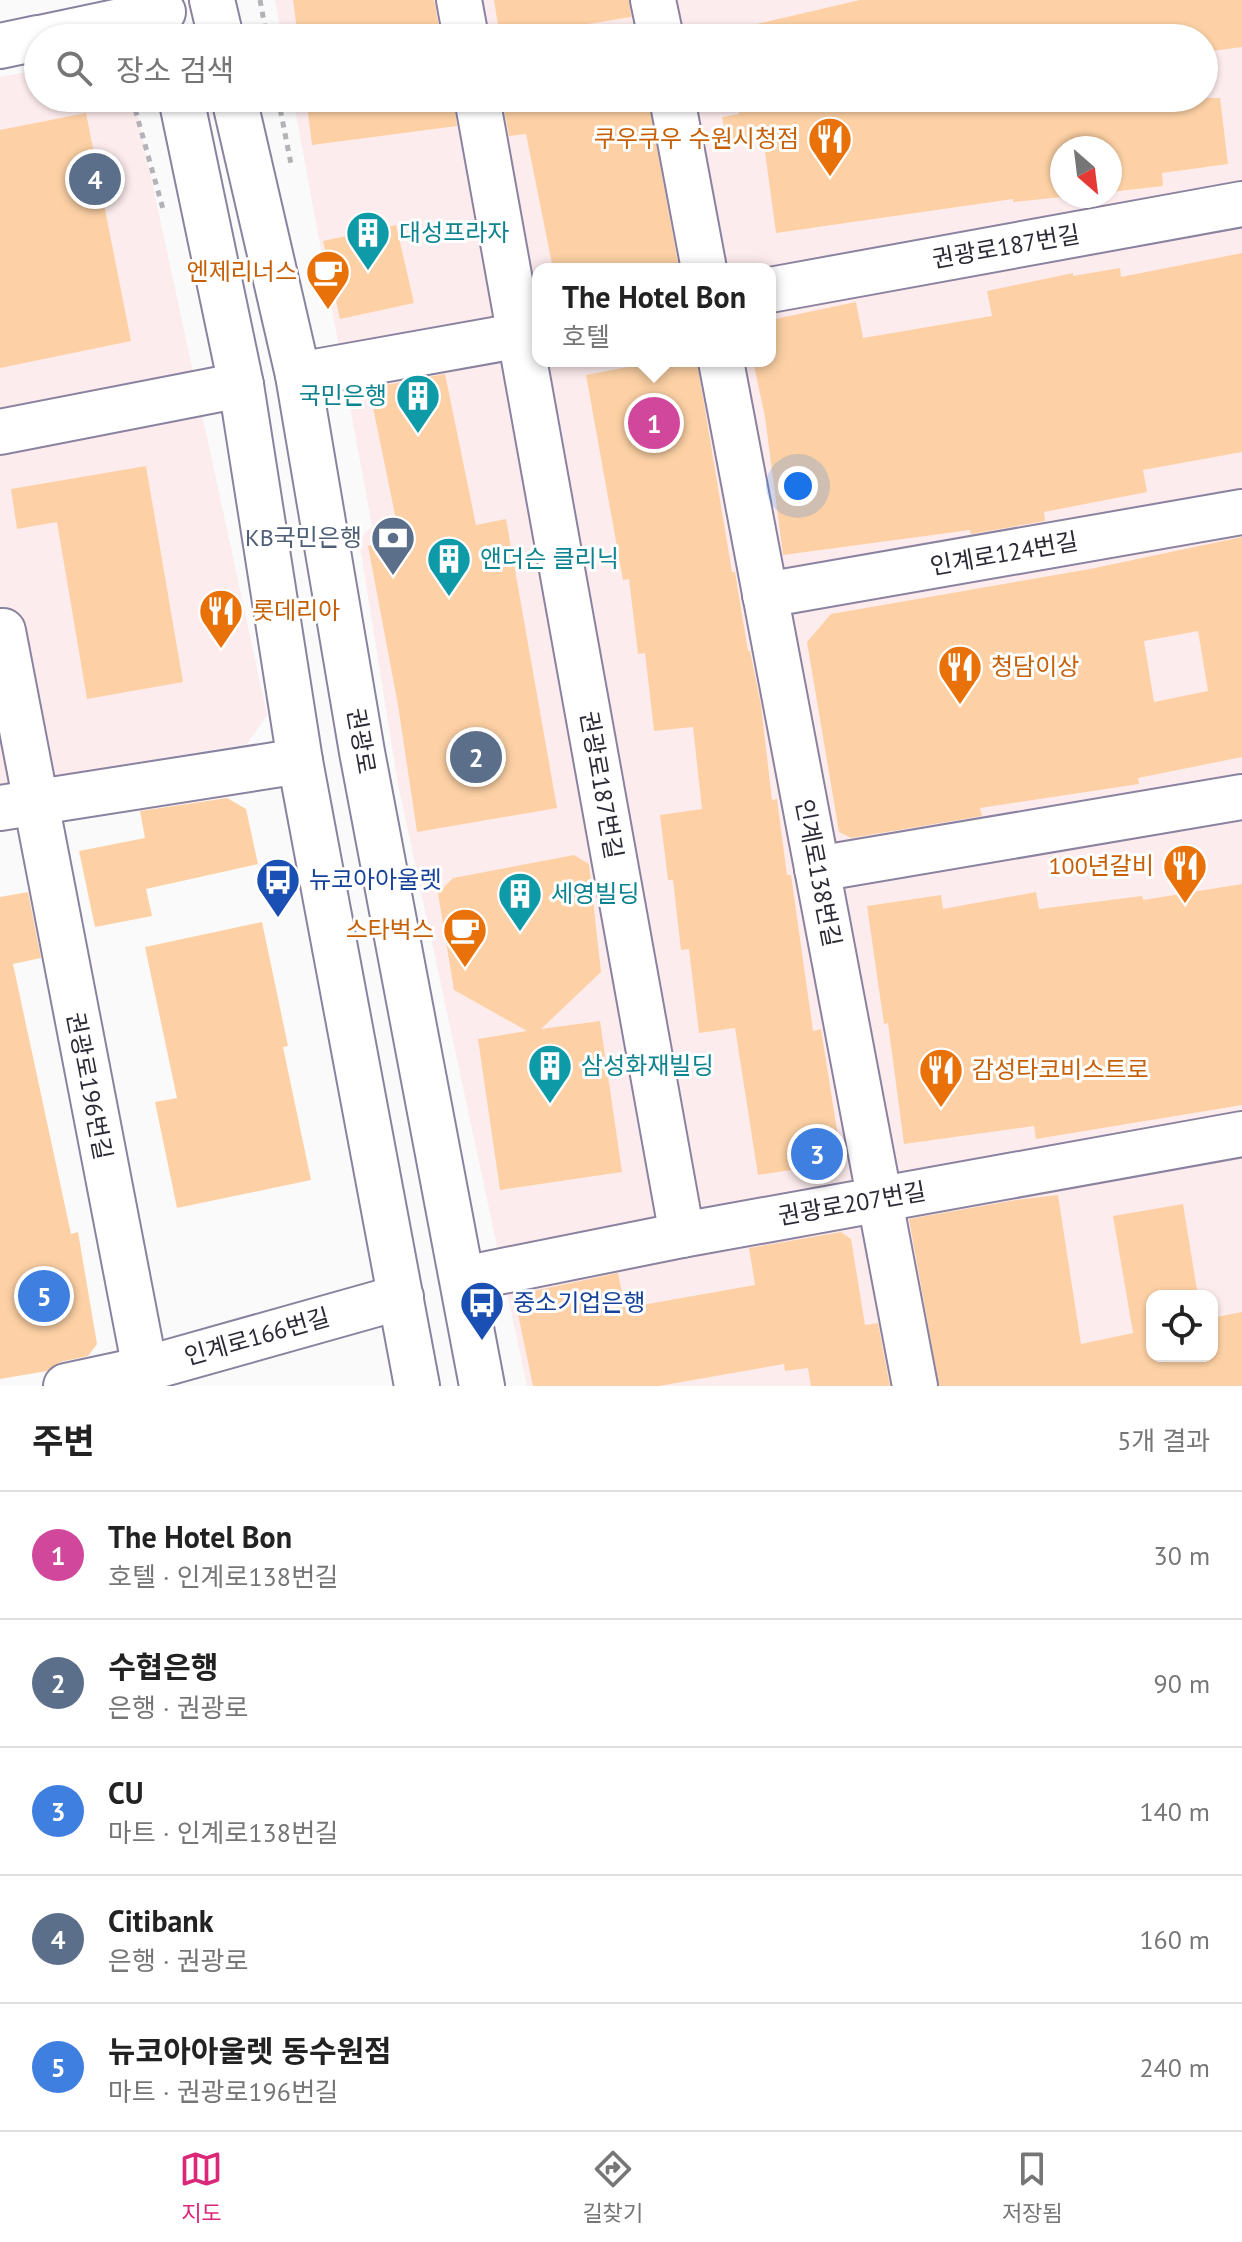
<!DOCTYPE html>
<html lang="ko">
<meta charset="utf-8">
<style>
:root{--surface:#fff;--page:#f2f2f2;--text:#222;--muted:#767676;--line:#e0e0e0;--accent:#db2777}
body{margin:0;font-family:"PT Sans","Noto Sans KR",sans-serif;background:var(--page);color:var(--text)}
.controls{position:absolute;right:24px;bottom:24px;display:grid;overflow:hidden;border-radius:16px;box-shadow:0 2px 6px #0004}
.controls button{width:72px;height:72px;display:grid;place-items:center;padding:0;border:0;border-bottom:2px solid var(--line);background:var(--surface);color:var(--text);font:40px sans-serif}
.compass{position:absolute;left:1050px;top:136px;width:72px;height:72px;border-radius:50%;background:var(--surface);box-shadow:0 2px 6px #0004;rotate:152deg}
.you{position:absolute;left:798px;top:486px;width:28px;height:28px;margin:-20px;border:6px solid #fff;border-radius:50%;background:#1a73e8;box-shadow:0 0 0 12px #1a73e833}
.badge{display:grid;place-items:center;width:52px;height:52px;border-radius:50%;background:var(--accent);color:#fff;font-size:26px;font-weight:700}
.pin{position:absolute;translate:-50% -50%;border:4px solid #fff;box-shadow:0 2px 8px #0006}
.popup{position:absolute;left:532px;top:263px;width:244px;height:104px;box-sizing:border-box;display:grid;place-content:center;border-radius:16px;background:var(--surface);filter:drop-shadow(0 2px 6px #0005);font-size:26px;white-space:nowrap;color:var(--muted)}
.popup b{font-size:30px;color:var(--text)}
.popup::after{content:'';position:absolute;left:50%;top:100%;margin-left:-16px;border:16px solid transparent;border-top-color:var(--surface)}
.list{margin:0;padding:0;list-style:none}
h2{display:flex;justify-content:space-between;align-items:center;height:104px;margin:0;padding:0 32px;font-size:34px}
h2 small{font-size:26px;font-weight:400;color:var(--muted)}
.list li{display:grid;grid-template-columns:52px 1fr auto;gap:24px;align-items:center;box-sizing:border-box;height:128px;padding:0 32px;border-top:2px solid var(--line)}
.list b{display:block;font-size:30px;white-space:nowrap}
.list p{margin:0;font-size:26px;white-space:nowrap;color:var(--muted)}
.list em{font-size:26px;font-style:normal;color:var(--muted)}
.icon{flex:none;width:44px;height:44px;fill:none;stroke:currentColor;stroke-width:2;stroke-linecap:round;stroke-linejoin:round}
.map{position:relative;flex:none;width:1242px;height:1386px;overflow:hidden}
.search{position:absolute;background:var(--surface);box-shadow:0 2px 6px #0004;left:24px;right:24px;top:24px;height:88px;display:flex;align-items:center;gap:20px;box-sizing:border-box;padding:0 28px;border-radius:44px;color:var(--muted);font-size:30px}
.sheet{height:744px;background:var(--surface)}
nav{display:flex;justify-content:space-around;align-items:center;box-sizing:border-box;height:112px;border-top:2px solid var(--line);background:var(--surface);font-size:22px;color:var(--muted)}
nav a{display:grid;justify-items:center;gap:4px}
nav .on{color:var(--accent)}
.map>svg:first-child{display:block}
.commercial{fill:#fdeced;fill-rule:evenodd}
.building{fill:#fdd1a5;fill-rule:evenodd}
.lines{fill:none;stroke-linecap:round;stroke-linejoin:round}
.minor-casing{stroke:#8a829f;stroke-width:48}
.path{stroke:#b3b2b7;stroke-width:5;stroke-dasharray:6 6;stroke-linecap:butt}
.minor{stroke:#fff;stroke-width:44}
.labels{text-anchor:middle;stroke-width:6;stroke-linejoin:round;paint-order:stroke}
.food-label{font-size:24px;fill:#c56008;stroke:#fff;text-anchor:end}
.culture-label{font-size:24px;fill:#0d838f;stroke:#fff;text-anchor:start}
.street-label{font-size:24px;fill:#2d2a36;stroke:#fff}
.service-label{font-size:24px;fill:#4e5e75;stroke:#fff;text-anchor:end}
.transit-label{font-size:24px;fill:#164399;stroke:#fff;text-anchor:start}
</style>
<div class="map">
<svg width="1242" height="1386" viewBox="0 0 1242 1386">
<rect width="100%" height="100%" fill="#fafafa"/>
<g class="commercial">
<path d="M275 0H1242V1386H527L398 784 359 540 372 526 293 98H1204V38H282ZM1062 148H1110V196H1062ZM538 269H770V361H538ZM1152 1296H1212V1356H1152Z"/>
<path d="M38 70V98H134L267 715 247 744 0 785V77Z"/>
</g>
<g class="building">
<path d="M293 0H434L441 38H298Z"/>
<path d="M494 0H629L631 17 570 27 572 38H500Z"/>
<path d="M860 0H1242V47L1204 52V38H740L739 28Z"/>
<path d="M306 98H453L457 126 312 145Z"/>
<path d="M502 98H648L679 269H553L526 134 509 136Z"/>
<path d="M736 98H1220L1228 164 1162 173 1163 186 1110 192V148H1062V197L1013 202V199L776 233 763 137 727 143 722 117 739 114Z"/>
<path d="M86 113 131 341 0 368V130Z"/>
<path d="M396 225 414 303 340 319 323 241Z"/>
<path d="M1242 253V452L1143 470 1147 492 1044 512 1045 521 971 534 970 530 783 555 765 417 753 361H770V320L856 302 863 338 992 316 987 291 1073 273V276L1120 268 1121 277Z"/>
<path d="M643 361H697L732 572H735L748 651H750L761 705 772 800 777 799 787 875H791L813 1031 821 1029 842 1162 758 1175 735 1028 699 1033 689 949 681 950 673 880H668L660 815 702 809 693 727 654 731 645 653 638 654 629 579 623 580 586 375 644 364Z"/>
<path d="M445 374 476 525 506 519 557 808 417 832 398 705 368 546 400 539 369 388Z"/>
<path d="M146 466 183 682 87 699 57 522 17 529 11 489Z"/>
<path d="M1242 537V757L1138 778 1139 784 980 808 982 816 851 838 839 832 807 642 831 614 1090 569ZM1198 631 1208 691 1154 702 1144 641Z"/>
<path d="M227 798 246 809 258 864 146 889 152 916 95 927 79 851 145 838 140 811Z"/>
<path d="M574 855 589 864 601 972 541 1029 600 1021 622 1172 500 1190 478 1039 527 1031 454 990 438 893 453 878Z"/>
<path d="M1242 884V1105L1036 1139 1034 1126 904 1144 888 1023 884 1024 867 906 941 895 943 909 1036 892 1039 909 1142 896 1143 900Z"/>
<path d="M28 892 41 958 13 964 71 1234 78 1232 97 1344 88 1356 60 1362 47 1371 0 1379V897Z"/>
<path d="M262 922 288 1046 283 1047 311 1180 177 1208 155 1102 177 1098 145 947Z"/>
<path d="M1058 1195 1081 1344 1133 1333 1113 1216 1183 1204 1198 1296H1152V1356H1212V1318L1242 1312V1386H939L909 1219 1016 1200Z"/>
<path d="M841 1232 851 1239 865 1325 878 1323 890 1386H811L808 1368 785 1371 784 1364 659 1386H533L514 1295 618 1273 625 1308 755 1285 749 1248Z"/>
</g>
<g class="lines">
<g class="minor-casing">
<g id="minor">
<path d="M212 0 221 38"/>
<path d="M459 0 466 38"/>
<path d="M653 0 661 38"/>
<path d="M40 38 163 12"/>
<path d="M0 46 38 38"/>
<path d="M181 98 241 385 300 761 417 1386"/>
<path d="M234 98 298 375 362 752 482 1386"/>
<path d="M477 98 682 1235"/>
<path d="M672 98 704 269"/>
<path d="M770 290 1242 204"/>
<path d="M721 361 915 1386"/>
<path d="M298 375 538 332"/>
<path d="M0 432 241 385"/>
<path d="M765 595 1242 512"/>
<path d="M0 631H3L145 1369"/>
<path d="M0 808 300 761"/>
<path d="M817 869 1242 797"/>
<path d="M463 1279 682 1235 1242 1134"/>
<path d="M66 1386 145 1369 401 1297"/>
</g>
</g>
<g class="path">
<path d="M260 0 267 38"/>
<path d="M132 98 163 209"/>
<path d="M278 98 291 164"/>
</g>
<use href="#minor" class="minor"/>
</g>
<defs>
<g id="restaurant-pin" transform="scale(2.3)"><path d="M0 17L-7.5 6A9.5 9.5 0 1 1 7.5 6Z" fill="#e8710a" stroke="#fff"/><path d="M-5-6h1v4h1v-4h1v4h1v-4h1v5L-1.5 .5V6h-2V.5L-5-1ZM5-6V6H3V1.5H1.5Q1.5-4 5-6Z" fill="#fff"/></g>
<g id="building-pin" transform="scale(2.3)"><path d="M0 17L-7.5 6A9.5 9.5 0 1 1 7.5 6Z" fill="#0f9aa8" stroke="#fff"/><path d="M-4-6H4V6H1V3H-1V6H-4ZM-2.5-4.3h1.7v1.8h-1.7ZM.8-4.3h1.7v1.8H.8ZM-2.5-1h1.7V.8h-1.7ZM.8-1h1.7V.8H.8Z" fill="#fff"/></g>
<g id="cafe-pin" transform="scale(2.3)"><path d="M0 17L-7.5 6A9.5 9.5 0 1 1 7.5 6Z" fill="#e8710a" stroke="#fff"/><path d="M-5.5-4.5H6V0H3Q3 3.5 0 3.5H-2.5Q-5.5 3.5-5.5 0ZM3-3.2v2h1.7v-2ZM-6 4.5H4V6H-6Z" fill="#fff"/></g>
<g id="bank-pin" transform="scale(2.3)"><path d="M0 17L-7.5 6A9.5 9.5 0 1 1 7.5 6Z" fill="#5c6f8a" stroke="#fff"/><path d="M-6-4H6V4H-6ZM0-2.3a2.3 2.3 0 1 0 0 4.6a2.3 2.3 0 1 0 0-4.6Z" fill="#fff"/></g>
<g id="bus-pin" transform="scale(2.3)"><path d="M0 17L-7.5 6A9.5 9.5 0 1 1 7.5 6Z" fill="#1a4fb4" stroke="#fff"/><path d="M-5-6H5V4H4V6H2V4H-2V6H-4V4H-5ZM-3.5-4V0h7V-4ZM-3.5 1.2v1.5H-2V1.2ZM2 1.2v1.5H3.5V1.2Z" fill="#fff"/></g>
</defs>
<g fill-rule="evenodd">
<use href="#restaurant-pin" x="830" y="139"/>
<use href="#building-pin" x="368" y="233"/>
<use href="#cafe-pin" x="328" y="272"/>
<use href="#building-pin" x="418" y="396"/>
<use href="#bank-pin" x="393" y="538"/>
<use href="#building-pin" x="449" y="559"/>
<use href="#restaurant-pin" x="221" y="611"/>
<use href="#restaurant-pin" x="960" y="667"/>
<use href="#restaurant-pin" x="1185" y="866"/>
<use href="#bus-pin" x="278" y="880"/>
<use href="#building-pin" x="520" y="894"/>
<use href="#cafe-pin" x="465" y="930"/>
<use href="#building-pin" x="550" y="1066"/>
<use href="#restaurant-pin" x="941" y="1070"/>
<use href="#bus-pin" x="482" y="1303"/>
</g>
<g class="labels">
<g class="food-label">
<text x="799" y="147">쿠우쿠우 수원시청점</text>
<text x="297" y="280">엔제리너스</text>
<text x="252" y="619" text-anchor="start">롯데리아</text>
<text x="991" y="675" text-anchor="start">청담이상</text>
<text x="1154" y="874">100년갈비</text>
<text x="434" y="938">스타벅스</text>
<text x="972" y="1078" text-anchor="start">감성타코비스트로</text>
</g>
<g class="culture-label">
<text x="399" y="241">대성프라자</text>
<text x="387" y="404" text-anchor="end">국민은행</text>
<text x="480" y="567">앤더슨 클리닉</text>
<text x="551" y="902">세영빌딩</text>
<text x="581" y="1074">삼성화재빌딩</text>
</g>
<g class="street-label">
<text transform="translate(1006 247) rotate(-10)" y="8">권광로187번길</text>
<text transform="translate(1004 554) rotate(-10)" y="8">인계로124번길</text>
<text transform="translate(361 741) rotate(80)" y="8">권광로</text>
<text transform="translate(601 785) rotate(80)" y="8">권광로187번길</text>
<text transform="translate(818 873) rotate(79)" y="8">인계로138번길</text>
<text transform="translate(89 1086) rotate(79)" y="8">권광로196번길</text>
<text transform="translate(852 1204) rotate(-10)" y="8">권광로207번길</text>
<text transform="translate(257 1337) rotate(-16)" y="8">인계로166번길</text>
</g>
<g class="service-label">
<text x="362" y="546">KB국민은행</text>
</g>
<g class="transit-label">
<text x="309" y="888">뉴코아아울렛</text>
<text x="513" y="1311">중소기업은행</text>
</g>
</g>
</svg>
<div class="controls">
<button><svg class="icon" aria-label="locate" viewBox="0 0 24 24"><circle cx="12" cy="12" r="6"/><path d="M12 2v4M12 18v4M2 12h4M18 12h4"/></svg></button>
</div>
<svg class="compass" viewBox="-18 -18 36 36"><path d="M0-13l5 13h-10z" fill="#e53935"/><path d="M0 13l5-13h-10z" fill="#767676"/></svg>
<div class="you"></div>
<div class="pin badge" style="left:654px;top:423px;background:#d1479c">1</div>
<div class="popup"><b>The Hotel Bon</b>호텔</div>
<div class="pin badge" style="left:476px;top:757px;background:#5c6f8a">2</div>
<div class="pin badge" style="left:817px;top:1154px;background:#3f7fe0">3</div>
<div class="pin badge" style="left:95px;top:179px;background:#5c6f8a">4</div>
<div class="pin badge" style="left:44px;top:1296px;background:#3f7fe0">5</div>
<div class="search"><svg class="icon" aria-label="search" viewBox="0 0 24 24"><circle cx="10" cy="10" r="6"/><path d="M15 15l6 6"/></svg>장소 검색</div>
</div>
<section class="sheet">
<h2>주변<small>5개 결과</small></h2>
<ul class="list">
<li><span class="badge" style="background:#d1479c">1</span><div><b>The Hotel Bon</b><p>호텔 · 인계로138번길</p></div><em>30 m</em></li>
<li><span class="badge" style="background:#5c6f8a">2</span><div><b>수협은행</b><p>은행 · 권광로</p></div><em>90 m</em></li>
<li><span class="badge" style="background:#3f7fe0">3</span><div><b>CU</b><p>마트 · 인계로138번길</p></div><em>140 m</em></li>
<li><span class="badge" style="background:#5c6f8a">4</span><div><b>Citibank</b><p>은행 · 권광로</p></div><em>160 m</em></li>
<li><span class="badge" style="background:#3f7fe0">5</span><div><b>뉴코아아울렛 동수원점</b><p>마트 · 권광로196번길</p></div><em>240 m</em></li>
</ul>
</section>
<nav>
<a class="on"><svg class="icon" aria-label="map" viewBox="0 0 24 24"><path d="M3 6l6-2 6 2 6-2v14l-6 2-6-2-6 2zM9 4v14M15 6v14"/></svg>지도</a>
<a><svg class="icon" aria-label="directions" viewBox="0 0 24 24"><path d="M12 3l9 9-9 9-9-9zM9 14v-3h6M13 9l2 2-2 2"/></svg>길찾기</a>
<a><svg class="icon" aria-label="saved" viewBox="0 0 24 24"><path d="M7 4h10v16l-5-4-5 4z"/></svg>저장됨</a>
</nav>
